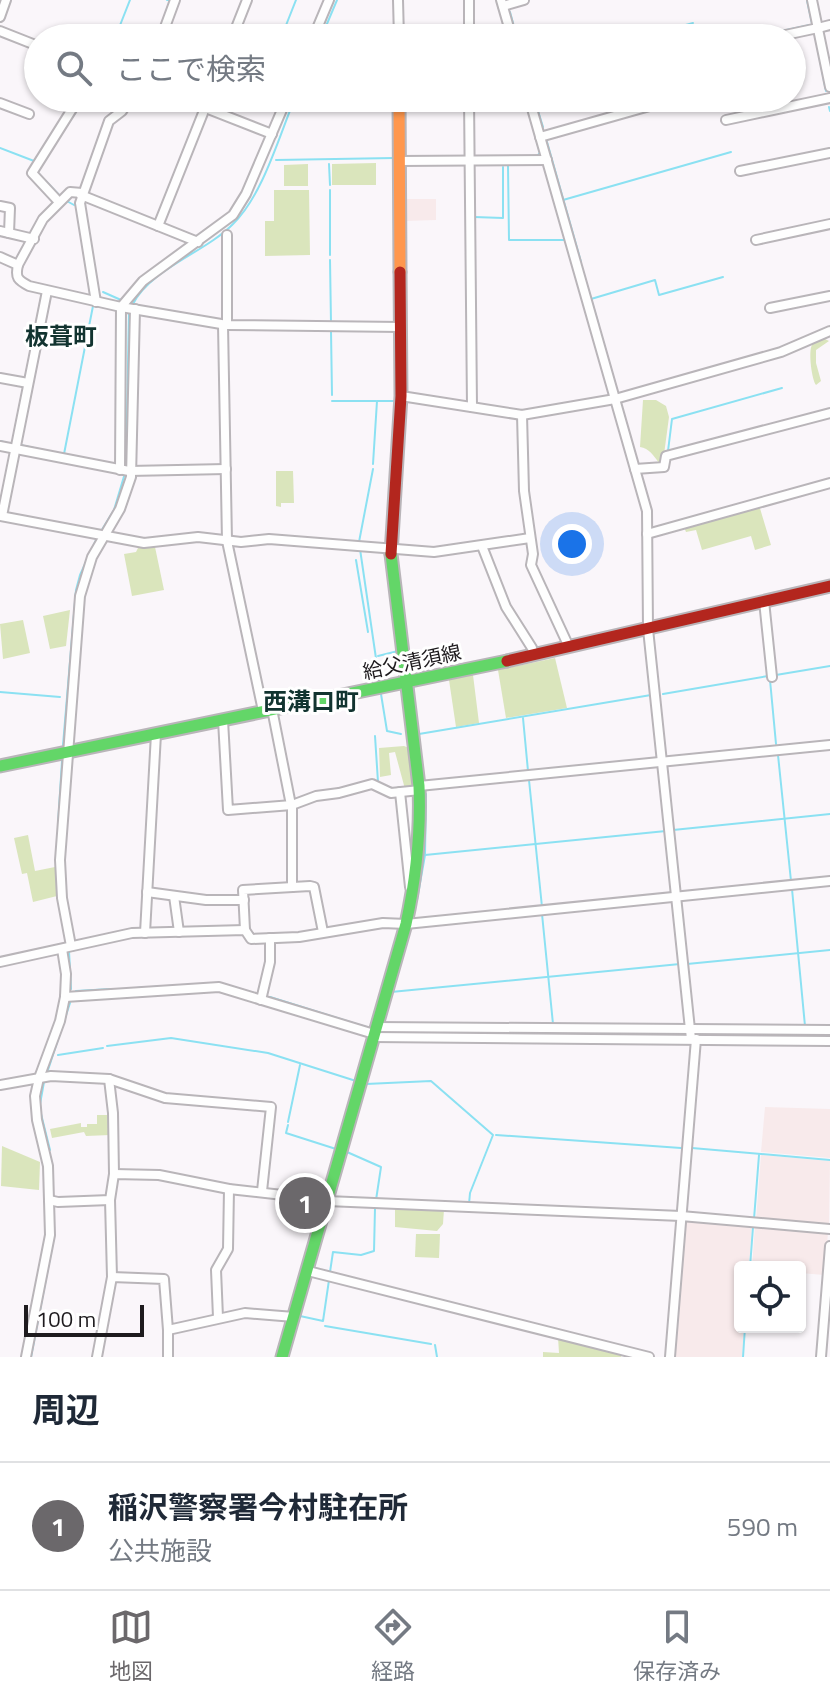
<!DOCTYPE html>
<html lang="ja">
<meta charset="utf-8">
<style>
:root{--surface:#fff;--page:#f6f6f7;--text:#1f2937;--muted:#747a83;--line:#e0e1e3;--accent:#6b686b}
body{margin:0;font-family:"Titillium Web","Noto Sans JP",sans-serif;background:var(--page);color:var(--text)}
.controls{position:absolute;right:24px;bottom:24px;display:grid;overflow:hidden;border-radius:8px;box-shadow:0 2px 6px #0004}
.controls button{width:72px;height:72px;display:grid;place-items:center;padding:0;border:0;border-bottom:2px solid var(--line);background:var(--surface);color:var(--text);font:40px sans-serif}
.scale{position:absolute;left:24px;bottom:20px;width:120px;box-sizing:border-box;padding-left:8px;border:4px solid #1e1b1e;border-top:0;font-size:22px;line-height:28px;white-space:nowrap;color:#1e1b1e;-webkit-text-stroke:6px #fff;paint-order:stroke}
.you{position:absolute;left:572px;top:544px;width:28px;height:28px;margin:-20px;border:6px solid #fff;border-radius:50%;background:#1a73e8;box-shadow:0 0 0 12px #1a73e833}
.badge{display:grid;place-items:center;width:52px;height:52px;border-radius:50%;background:var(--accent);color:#fff;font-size:26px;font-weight:700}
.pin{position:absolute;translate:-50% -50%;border:4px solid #fff;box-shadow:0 2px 8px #0006}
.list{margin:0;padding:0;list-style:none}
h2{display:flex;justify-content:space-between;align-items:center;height:104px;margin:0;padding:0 32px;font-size:34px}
h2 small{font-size:26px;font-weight:400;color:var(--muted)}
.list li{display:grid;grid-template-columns:52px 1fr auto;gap:24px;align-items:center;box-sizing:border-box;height:128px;padding:0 32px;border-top:2px solid var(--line)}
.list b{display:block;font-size:30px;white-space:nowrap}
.list p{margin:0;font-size:26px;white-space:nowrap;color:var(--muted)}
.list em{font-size:26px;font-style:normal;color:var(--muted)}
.icon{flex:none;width:44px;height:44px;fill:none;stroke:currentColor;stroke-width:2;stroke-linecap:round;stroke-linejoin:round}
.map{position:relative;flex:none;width:830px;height:1357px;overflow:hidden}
.search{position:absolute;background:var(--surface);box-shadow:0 2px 6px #0004;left:24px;right:24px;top:24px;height:88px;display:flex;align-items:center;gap:20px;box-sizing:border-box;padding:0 28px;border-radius:44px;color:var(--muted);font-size:30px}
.sheet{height:232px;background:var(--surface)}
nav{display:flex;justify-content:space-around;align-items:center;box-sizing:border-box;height:112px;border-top:2px solid var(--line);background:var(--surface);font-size:22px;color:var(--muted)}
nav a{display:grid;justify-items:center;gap:4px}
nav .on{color:var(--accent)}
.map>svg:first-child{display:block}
.industrial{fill:#f8eaeb}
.green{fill:#dae5bc}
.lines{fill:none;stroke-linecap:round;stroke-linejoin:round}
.stream{stroke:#8be1f2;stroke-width:2}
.street-casing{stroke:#b9b5b9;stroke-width:12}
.fast-casing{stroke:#b9b5b9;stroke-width:15}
.slow-casing{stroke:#b9b5b9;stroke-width:15}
.jam-casing{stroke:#b9b5b9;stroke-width:15}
.street{stroke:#fefefe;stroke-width:8}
.fast{stroke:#63d668;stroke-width:11}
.slow{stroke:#ff974d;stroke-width:11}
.jam{stroke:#b3261e;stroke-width:11}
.labels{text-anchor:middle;stroke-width:6;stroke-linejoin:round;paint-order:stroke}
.street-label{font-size:20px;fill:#1e1b1e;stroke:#fff}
.quarter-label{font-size:24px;font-weight:bold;fill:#123430;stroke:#fff}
</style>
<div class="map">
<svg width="830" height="1357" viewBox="0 0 830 1357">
<rect width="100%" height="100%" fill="#faf6fa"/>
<g class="industrial">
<path d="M404 199H436V220L405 221Z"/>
<path d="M765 1107 830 1109V1158L761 1152Z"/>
<path d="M761 1155 830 1161 829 1224 826 1226 756 1220Z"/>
<path d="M683 1220 752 1225 749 1267H740V1327H744L742 1357H672Z"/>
<path d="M755 1225 826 1231 828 1233 824 1275 800 1273V1267H752Z"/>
</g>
<g class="green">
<path d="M376 163V185H332V164Z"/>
<path d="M308 164V186H284V165Z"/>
<path d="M274 190H309L310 255 265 256V221H274Z"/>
<path d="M823 338 829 341 816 350V363L821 381 816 385C812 380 808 352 812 345 814 341 820 340 823 338Z"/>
<path d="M643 400H656L666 406 669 417 663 462 659 463C654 456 649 448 640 447Z"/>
<path d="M276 471H293L294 503H281V507L276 506Z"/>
<path d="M759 505 771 545 755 550 751 536 702 550 696 530 686 532 684 527Z"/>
<path d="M155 547 164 590 132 596 124 554 136 552 138 548Z"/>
<path d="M70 610 66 646 50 649 43 616Z"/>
<path d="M23 620 30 653 3 659 0 624Z"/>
<path d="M555 658 567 708 506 718 498 670Z"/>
<path d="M473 675 479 723 456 727 449 680Z"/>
<path d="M404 746 409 748 414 788 405 789 395 752 389 753 391 775 380 777 379 748Z"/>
<path d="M28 835 35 871 55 867 57 896 33 902 27 873 22 874 14 838Z"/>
<path d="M97 1115H109L110 1135 86 1136 84 1132 52 1138 50 1129 81 1123V1127H87V1124H97Z"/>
<path d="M2 1146 40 1162 39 1190 1 1186Z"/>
<path d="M395 1207 444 1209 443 1224 437 1231 395 1227Z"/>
<path d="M416 1234H440L439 1258 415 1257Z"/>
<path d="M558 1337 622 1354 621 1357H543V1352L559 1353Z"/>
</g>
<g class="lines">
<g class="stream">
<path d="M167 0H170"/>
<path d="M807 0 812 23"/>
<path d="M510 12 517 38"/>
<path d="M815 35 826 91"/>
<path d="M115 38 130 0"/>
<path d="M281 38 296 0"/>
<path d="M321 38 337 0"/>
<path d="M638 38 693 23"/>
<path d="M749 38 810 25"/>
<path d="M534 98 543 127"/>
<path d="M829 107 830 111"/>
<path d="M529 113 540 153 537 156"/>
<path d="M60 136 85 98"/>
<path d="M547 142 581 262"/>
<path d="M0 148 34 161"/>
<path d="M276 160 394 158"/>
<path d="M329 164 330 185"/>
<path d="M476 165H500"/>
<path d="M508 166 509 240H564"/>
<path d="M545 168 585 309"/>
<path d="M37 172 60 196"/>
<path d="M330 190V255"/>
<path d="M65 200 74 205"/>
<path d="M563 200 731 152"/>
<path d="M474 217 503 218V167"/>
<path d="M330 260 331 323"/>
<path d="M582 268 599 326"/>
<path d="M103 292 121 300"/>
<path d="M591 299 655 280 659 295 723 277"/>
<path d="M133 304C150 269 206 252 233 224 263 195 279 136 295 98"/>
<path d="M331 331 332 395"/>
<path d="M601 334 618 394"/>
<path d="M332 401H376"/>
<path d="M0 441 11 444"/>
<path d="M20 445 62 454"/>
<path d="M668 451 672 419 782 388"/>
<path d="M64 454 93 306"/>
<path d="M68 455 78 457"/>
<path d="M373 464 377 401H395"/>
<path d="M126 467 129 313"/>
<path d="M100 533 114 510 125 473"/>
<path d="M359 542 373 469"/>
<path d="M360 549 379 679"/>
<path d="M356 560 368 632"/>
<path d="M653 637 654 647"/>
<path d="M378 656 398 651"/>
<path d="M776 675 830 666"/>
<path d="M770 680 776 744"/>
<path d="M0 692 60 697"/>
<path d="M381 694 387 731 401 734"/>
<path d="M663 694 768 676"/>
<path d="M523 718 528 771"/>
<path d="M419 734 651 695"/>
<path d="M375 736 378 782"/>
<path d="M63 745 76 590 80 575 97 538"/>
<path d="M778 755 791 881"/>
<path d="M529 780 542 907"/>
<path d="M58 825 62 761"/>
<path d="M673 830 830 814"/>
<path d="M425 855 666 831"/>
<path d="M57 868 58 889"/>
<path d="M792 889 805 1026"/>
<path d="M417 900 425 855 426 794"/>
<path d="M542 914 553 1024"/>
<path d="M69 951 71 989"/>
<path d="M687 964 830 950"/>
<path d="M223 984 258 994"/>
<path d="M152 987 218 983"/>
<path d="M137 988 147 987"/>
<path d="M114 989H121"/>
<path d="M76 991 111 989"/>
<path d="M391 992 680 964"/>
<path d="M270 997 366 1027"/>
<path d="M381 1031 685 1034"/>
<path d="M699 1034 830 1035"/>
<path d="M107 1046 171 1038 268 1053 356 1081"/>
<path d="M58 1055 103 1048"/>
<path d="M47 1073 70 1003"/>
<path d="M366 1084 431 1081 493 1135 470 1193 469 1204"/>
<path d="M40 1104 44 1082"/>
<path d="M40 1110 50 1150"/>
<path d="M288 1122 300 1065"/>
<path d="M288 1125 286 1133 336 1149"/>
<path d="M496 1135 681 1148"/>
<path d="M692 1148 830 1160"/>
<path d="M347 1152 381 1167 376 1200"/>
<path d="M51 1159 52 1167"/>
<path d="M53 1174V1197"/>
<path d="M754 1219 759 1155"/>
<path d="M750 1267 753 1227"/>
<path d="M330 1272 333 1252 361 1255 374 1251 375 1208"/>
<path d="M300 1316 323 1321 329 1280"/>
<path d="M325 1326 431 1344"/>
<path d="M435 1345 437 1357"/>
<path d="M31 1357 54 1237V1204"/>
<path d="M743 1357 745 1327"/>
</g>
<g class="street-casing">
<g id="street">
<path d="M398 0 399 38"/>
<path d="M469 0V38"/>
<path d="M501 0 512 38"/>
<path d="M812 0 830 87"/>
<path d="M503 6 524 0"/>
<path d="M0 17 6 0"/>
<path d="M818 28 830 25"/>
<path d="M0 31 38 46"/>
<path d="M161 38 175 0"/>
<path d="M232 38 247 0"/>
<path d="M313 38 329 0"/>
<path d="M771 38 818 28"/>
<path d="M180 98 272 134"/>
<path d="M469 98 472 407"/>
<path d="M529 98 647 511 648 629 691 1039"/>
<path d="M0 103 29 114"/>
<path d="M726 120 830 98"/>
<path d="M540 137 678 98"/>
<path d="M400 161 547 160"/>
<path d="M740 171 830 153"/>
<path d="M81 195 198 242"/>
<path d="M59 202 32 173 79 98"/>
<path d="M0 206 10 208 9 233"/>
<path d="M158 226 209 98"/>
<path d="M0 231 34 239"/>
<path d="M756 240 830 224"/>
<path d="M0 257 18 265C15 278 18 280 29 286L121 307 227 325 401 327"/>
<path d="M18 265 43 219 70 192 82 193"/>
<path d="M96 302 80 203 109 121 122 111 130 98"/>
<path d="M770 308 830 296"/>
<path d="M223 325 227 541 263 711"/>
<path d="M227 325V235"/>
<path d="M0 378 28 383"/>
<path d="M401 396 522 415 615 399 781 352 830 331"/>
<path d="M522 415 524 491 533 554 531 565 569 647"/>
<path d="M0 446 129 471 226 469"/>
<path d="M635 469 664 467 666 456 830 413"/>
<path d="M120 470 121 307 143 281 233 215 246 194 287 98"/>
<path d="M0 516 144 543 198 537 241 542 269 539 434 552 530 538"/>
<path d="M2 516 47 291"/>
<path d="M647 534 830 483"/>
<path d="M482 546 506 607 532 648 534 655"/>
<path d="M764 601 772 677"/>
<path d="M272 709 291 805"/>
<path d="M223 720 228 810 292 805 316 796 339 793 372 784 391 793 420 790"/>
<path d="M419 786 830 745"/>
<path d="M400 792 410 887"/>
<path d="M292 805V887"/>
<path d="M147 892 206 900H244"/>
<path d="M174 896 179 932"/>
<path d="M245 930 243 890 310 886 314 887 323 932"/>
<path d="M145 933 156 734"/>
<path d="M71 946 62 898 60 860 80 596 92 557 120 509 131 477 135 309"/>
<path d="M0 962 132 933 245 930 251 939 299 937 383 923 406 924 830 881"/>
<path d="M65 997 219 987 374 1034"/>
<path d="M261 1000 270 962V938"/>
<path d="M376 1027 830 1030"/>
<path d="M373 1037 830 1041"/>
<path d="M109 1079 113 1113 114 1174"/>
<path d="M0 1085 51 1076 109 1079 165 1098 271 1107 262 1191"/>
<path d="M49 1200 58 1202 110 1200 114 1174 159 1175 229 1189 327 1200"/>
<path d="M110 1200 112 1277"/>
<path d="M327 1201 681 1216 830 1229"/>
<path d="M308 1271 649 1357"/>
<path d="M218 1317 216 1270 228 1249 229 1189"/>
<path d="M168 1330V1357"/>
<path d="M26 1357 50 1235 48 1166 37 1120 35 1096 39 1078 60 1021 65 997 66 974 62 949"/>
<path d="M97 1357 112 1277 164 1279 168 1330 245 1313 294 1317"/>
<path d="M670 1357 696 1039"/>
<path d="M821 1357 830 1246"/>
</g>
</g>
<g class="fast-casing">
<g id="fast">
<path d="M0 766 507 661"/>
<path d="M282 1357 406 924C416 878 421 833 419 786L391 554"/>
</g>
</g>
<g class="slow-casing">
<path id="slow" d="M399 98 400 272"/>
</g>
<g class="jam-casing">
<g id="jam">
<path d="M391 554 401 396 400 272"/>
<path d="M507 661 830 586"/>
</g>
</g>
<use href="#street" class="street"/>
<use href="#fast" class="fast"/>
<use href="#slow" class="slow"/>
<use href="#jam" class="jam"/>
</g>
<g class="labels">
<g class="street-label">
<text transform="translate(412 662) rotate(-12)" y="7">給父清須線</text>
</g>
<g class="quarter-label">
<text x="61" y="345">板葺町</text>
<text x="311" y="710">西溝口町</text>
</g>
</g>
</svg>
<div class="controls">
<button><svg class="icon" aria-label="locate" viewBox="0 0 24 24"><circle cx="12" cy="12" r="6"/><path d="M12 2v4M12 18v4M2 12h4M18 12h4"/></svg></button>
</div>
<div class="scale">100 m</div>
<div class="you"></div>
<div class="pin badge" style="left:305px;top:1203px">1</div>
<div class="search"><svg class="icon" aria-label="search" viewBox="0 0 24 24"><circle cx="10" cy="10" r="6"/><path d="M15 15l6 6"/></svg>ここで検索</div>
</div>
<section class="sheet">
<h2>周辺<small></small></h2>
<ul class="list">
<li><span class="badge">1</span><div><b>稲沢警察署今村駐在所</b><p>公共施設</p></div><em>590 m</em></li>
</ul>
</section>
<nav>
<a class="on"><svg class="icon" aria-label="map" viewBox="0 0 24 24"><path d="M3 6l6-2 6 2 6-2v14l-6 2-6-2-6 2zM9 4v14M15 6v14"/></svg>地図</a>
<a><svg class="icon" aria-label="directions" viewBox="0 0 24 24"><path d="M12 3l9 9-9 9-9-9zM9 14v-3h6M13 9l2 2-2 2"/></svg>経路</a>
<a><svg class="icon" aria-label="saved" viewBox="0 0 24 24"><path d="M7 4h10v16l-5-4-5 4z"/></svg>保存済み</a>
</nav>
